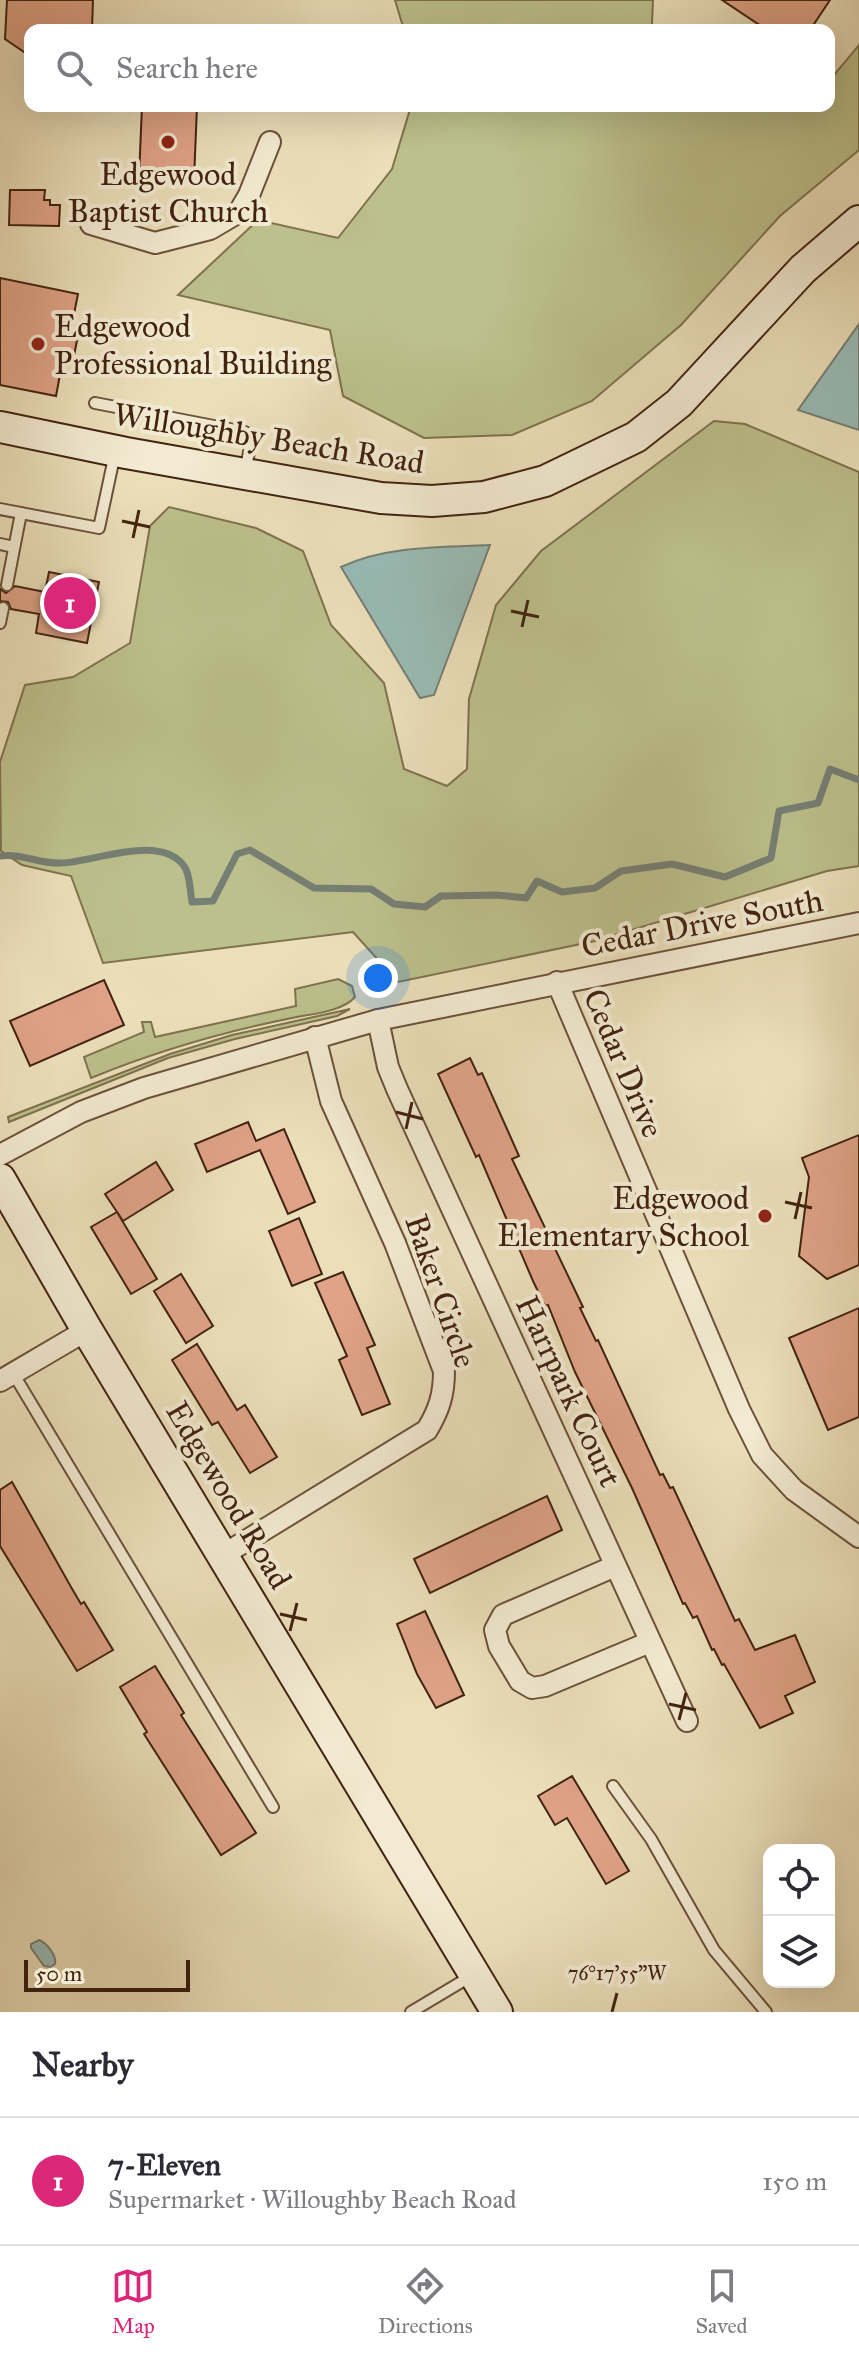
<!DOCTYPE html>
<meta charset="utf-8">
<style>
:root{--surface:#fff;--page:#f2f2f3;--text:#2b2b33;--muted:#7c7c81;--line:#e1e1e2;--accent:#db2777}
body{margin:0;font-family:"IM FELL Great Primer",serif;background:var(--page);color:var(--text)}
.controls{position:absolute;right:24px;bottom:24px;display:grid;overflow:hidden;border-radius:16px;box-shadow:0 8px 32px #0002}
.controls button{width:72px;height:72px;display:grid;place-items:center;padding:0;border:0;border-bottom:2px solid var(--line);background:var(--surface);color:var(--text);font:40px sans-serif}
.scale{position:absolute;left:24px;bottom:20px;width:166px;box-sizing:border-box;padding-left:8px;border:4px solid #422310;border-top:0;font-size:22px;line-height:28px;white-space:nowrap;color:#422310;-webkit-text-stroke:6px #f2ead2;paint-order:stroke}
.you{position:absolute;left:378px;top:978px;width:28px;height:28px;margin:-20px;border:6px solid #fff;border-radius:50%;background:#1a73e8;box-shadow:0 0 0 12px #1a73e833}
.badge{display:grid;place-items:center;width:52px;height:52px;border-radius:50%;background:var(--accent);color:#fff;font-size:26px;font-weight:700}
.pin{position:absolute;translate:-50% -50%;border:4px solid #fff;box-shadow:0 2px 8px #0006}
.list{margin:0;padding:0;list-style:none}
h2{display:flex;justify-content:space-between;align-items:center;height:104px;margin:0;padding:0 32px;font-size:34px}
h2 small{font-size:26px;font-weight:400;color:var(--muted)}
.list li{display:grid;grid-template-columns:52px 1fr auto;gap:24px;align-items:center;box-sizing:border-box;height:128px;padding:0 32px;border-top:2px solid var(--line)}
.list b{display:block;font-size:30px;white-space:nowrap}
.list p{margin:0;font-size:26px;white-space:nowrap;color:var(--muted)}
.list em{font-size:26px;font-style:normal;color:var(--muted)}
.icon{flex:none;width:44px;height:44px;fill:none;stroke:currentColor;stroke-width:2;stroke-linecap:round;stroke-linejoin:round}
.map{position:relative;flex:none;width:859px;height:2012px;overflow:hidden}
.search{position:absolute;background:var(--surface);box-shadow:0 8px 32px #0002;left:24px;right:24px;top:24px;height:88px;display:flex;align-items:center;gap:20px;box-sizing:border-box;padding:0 28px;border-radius:16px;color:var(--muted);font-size:30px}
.sheet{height:232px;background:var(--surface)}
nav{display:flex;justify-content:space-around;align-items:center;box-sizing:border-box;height:112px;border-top:2px solid var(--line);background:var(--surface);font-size:22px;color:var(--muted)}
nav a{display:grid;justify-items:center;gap:4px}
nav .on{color:var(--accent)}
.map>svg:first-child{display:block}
.green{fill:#bcc08c;stroke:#7f724e;stroke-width:2}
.water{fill:#99bcb6;stroke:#767f74;stroke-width:2}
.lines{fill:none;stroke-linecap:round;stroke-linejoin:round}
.stream{stroke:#767f74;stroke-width:7}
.building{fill:#dfa387;stroke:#422310;stroke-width:2}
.lane-casing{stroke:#6c523a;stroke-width:14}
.street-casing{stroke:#6c523a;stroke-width:24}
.secondary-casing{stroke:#422310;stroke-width:34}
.lane{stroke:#f2ead2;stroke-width:10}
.street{stroke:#f2ead2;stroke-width:20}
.secondary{stroke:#f2ead2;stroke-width:30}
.ticks{fill:none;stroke:#422310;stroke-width:3}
.poi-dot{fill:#8f2418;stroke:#f2ead2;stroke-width:3}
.labels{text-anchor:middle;stroke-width:8;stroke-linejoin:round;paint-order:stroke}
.poi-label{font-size:32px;fill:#422310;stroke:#f2ead2}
.street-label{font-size:32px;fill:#422310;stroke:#f2ead2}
.ticks-label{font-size:20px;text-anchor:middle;fill:#422310;stroke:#f2ead2;stroke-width:8;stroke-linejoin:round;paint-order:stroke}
</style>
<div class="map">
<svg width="859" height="2012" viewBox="0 0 859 2012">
<rect width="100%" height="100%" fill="#ebdfba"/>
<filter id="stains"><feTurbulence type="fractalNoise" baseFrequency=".0025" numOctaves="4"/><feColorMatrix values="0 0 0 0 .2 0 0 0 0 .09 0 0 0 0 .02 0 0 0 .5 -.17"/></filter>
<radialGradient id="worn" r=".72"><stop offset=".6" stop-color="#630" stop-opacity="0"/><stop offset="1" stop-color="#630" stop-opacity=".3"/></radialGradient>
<g class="green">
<path d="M395 0H653L652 24 655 30H404Z"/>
<path d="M859 45V150L780 216 681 325 592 401 512 435 424 438 343 396 330 330 178 295 258 220 338 238 392 169 411 106H829V81Z"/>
<path d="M714 421 745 424 859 472V866L827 871 595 941 398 982 353 932 103 963 71 876 22 865 1 851 0 762 25 685 73 677 130 643 150 526 169 507 256 528 303 551 331 625 384 683 404 769 447 786 467 769 469 699 496 605 541 551Z"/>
<path d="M338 979 352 986 355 997C342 1012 310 1014 292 1018 222 1032 157 1051 91 1078L84 1057 144 1032 142 1022H151L155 1037 296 1006 295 989Z"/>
<path d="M350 1009 337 1016 235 1039 168 1058 9 1122 8 1117 170 1054 232 1035Z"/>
</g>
<g class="water">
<path d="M859 324V430L798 410Z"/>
<path d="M490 545 434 695 420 698 341 567C385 546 441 547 490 545Z"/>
<path d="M39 1940C47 1943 57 1956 55 1964L51 1967 44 1966 31 1948V1944Z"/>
</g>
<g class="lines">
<path class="stream" d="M0 856C22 853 39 864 61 863 95 862 160 833 184 866 190 874 190 891 192 902L213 901 237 854 250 850 314 888 371 889 394 904 425 907 441 896 497 895 526 898 537 881 562 892 595 888 621 871 672 864 725 877 771 858 779 811 818 803 830 769 859 780"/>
</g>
<g class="building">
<path d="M7 0H93L92 28 30 30V56L5 39Z"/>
<path d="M722 0H830L810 30H767Z"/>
<path d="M142 106H197L194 180 139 177Z"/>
<path d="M10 190H45L44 200H50V205H60L59 226 9 225Z"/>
<path d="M0 278 78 294 71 329 79 330 73 361 63 359 56 396 0 385Z"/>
<path d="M49 572 99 582 87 643 36 633 39 614 11 609 8 602 0 601V589L6 593 15 586 45 592Z"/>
<path d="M104 980 124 1025 30 1066 10 1021Z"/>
<path d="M470 1058 478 1075 482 1073 519 1156 512 1159 583 1307 580 1308 596 1341 598 1340 660 1475 663 1474 670 1488 673 1487 735 1621 739 1619 755 1650 795 1635 815 1682 785 1696 793 1713 760 1728 724 1664 722 1665 714 1649 712 1650 697 1616 693 1618 685 1603 683 1604 632 1488 575 1372 548 1305 545 1306 533 1281 479 1155 476 1157 438 1074Z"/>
<path d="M248 1122 256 1141 284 1129 315 1202 288 1214 260 1150 207 1172 195 1144Z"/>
<path d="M859 1135V1265L827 1279 799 1256 809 1177 802 1158Z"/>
<path d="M156 1162 173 1190 123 1221 105 1194Z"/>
<path d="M117 1212 157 1279 131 1294 91 1227Z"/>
<path d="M299 1218 322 1274 292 1286 269 1231Z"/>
<path d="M343 1272 375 1345 367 1348 390 1404 362 1415 339 1360 347 1356 315 1283Z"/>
<path d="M181 1274 213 1326 186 1343 154 1291Z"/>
<path d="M859 1308V1417L828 1430 789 1338Z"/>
<path d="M197 1344 237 1410 245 1405 277 1457 250 1473 218 1422 212 1425 172 1360Z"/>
<path d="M12 1482 71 1587 81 1604 84 1602 113 1650 77 1671 0 1546V1490Z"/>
<path d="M547 1496 562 1530 430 1593 414 1559Z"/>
<path d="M425 1611 464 1695 436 1708 417 1674 397 1624Z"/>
<path d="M155 1666 184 1713 181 1715 256 1833 221 1855 144 1734 147 1732 120 1687Z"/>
<path d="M572 1776 629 1871 606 1884 567 1818 555 1825 538 1796Z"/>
</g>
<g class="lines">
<g class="lane-casing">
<g id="lane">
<path d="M95 403 245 432 252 437 245 472"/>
<path d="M0 509 99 528 115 453"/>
<path d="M0 544 14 547"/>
<path d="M7 585 21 513"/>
<path d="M0 623 3 608"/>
<path d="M13 1373 273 1807"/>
<path d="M613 1786 651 1839 714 1950 766 2012"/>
<path d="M411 2012 473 1975"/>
</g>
</g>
<g class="street-casing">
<g id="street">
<path d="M91 224 155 243 210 229 239 212 249 195 270 142"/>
<path d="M557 982 739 1409 762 1455 794 1490 859 1537"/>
<path d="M378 1020 388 1067 397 1089 687 1721"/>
<path d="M0 1155 81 1112 144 1088 378 1020 859 923"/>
<path d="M0 1381 87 1330"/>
<path d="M223 1555 427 1430C439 1410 444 1395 444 1371L395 1243 331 1101 315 1037"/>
<path d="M615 1566 503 1615 495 1630 499 1646 520 1681 532 1688 545 1686 650 1642"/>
</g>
</g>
<g class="secondary-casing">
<g id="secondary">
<path d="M0 427 126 453 381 498 432 501 484 497 545 481 636 437 679 403 803 269 859 221"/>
<path d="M0 1179 87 1330 497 2012"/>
</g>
</g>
<use href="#lane" class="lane"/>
<use href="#street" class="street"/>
<use href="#secondary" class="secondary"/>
</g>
<path class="ticks" d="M122 521 150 527M133 538 139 510M511 611 539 617M522 627 528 600M396 1112 423 1119M406 1129 412 1102M785 1202 812 1208M795 1219 801 1192M280 1614 307 1620M290 1631 297 1603M669 1704 696 1710M679 1720 686 1693M612 2012 617 1993"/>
<g class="poi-dot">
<circle cx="168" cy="142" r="8"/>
<circle cx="38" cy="344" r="8"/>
<circle cx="765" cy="1216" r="8"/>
</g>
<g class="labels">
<g class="poi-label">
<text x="168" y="185">Edgewood<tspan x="168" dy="37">Baptist Church</tspan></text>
<text x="54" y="337" text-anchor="start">Edgewood<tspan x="54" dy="37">Professional Building</tspan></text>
<text x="749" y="1209" text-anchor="end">Edgewood<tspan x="749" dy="37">Elementary School</tspan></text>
</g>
<g class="street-label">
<text transform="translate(269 438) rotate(9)" y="11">Willoughby Beach Road</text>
<text transform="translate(702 923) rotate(-11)" y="11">Cedar Drive South</text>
<text transform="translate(624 1063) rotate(67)" y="11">Cedar Drive</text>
<text transform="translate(441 1291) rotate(71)" y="11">Baker Circle</text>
<text transform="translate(569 1391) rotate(65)" y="11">Harrpark Court</text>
<text transform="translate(229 1495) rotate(59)" y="11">Edgewood Road</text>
</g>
</g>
<g class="ticks-label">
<text x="617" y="1980">76°17'55"W</text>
</g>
<rect width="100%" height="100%" filter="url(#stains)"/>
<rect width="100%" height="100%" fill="url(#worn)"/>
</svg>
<div class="controls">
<button><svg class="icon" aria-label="locate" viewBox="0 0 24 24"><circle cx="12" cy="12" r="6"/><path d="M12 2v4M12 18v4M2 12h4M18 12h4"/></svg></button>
<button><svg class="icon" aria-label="layers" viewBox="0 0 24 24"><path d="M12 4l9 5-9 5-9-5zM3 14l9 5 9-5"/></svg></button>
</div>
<div class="scale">50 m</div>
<div class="you"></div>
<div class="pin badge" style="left:70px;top:603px">1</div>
<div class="search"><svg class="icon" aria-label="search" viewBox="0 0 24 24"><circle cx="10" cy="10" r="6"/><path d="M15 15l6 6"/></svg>Search here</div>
</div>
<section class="sheet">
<h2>Nearby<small></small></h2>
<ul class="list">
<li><span class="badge">1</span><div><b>7-Eleven</b><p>Supermarket · Willoughby Beach Road</p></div><em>150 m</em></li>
</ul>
</section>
<nav>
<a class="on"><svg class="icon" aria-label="map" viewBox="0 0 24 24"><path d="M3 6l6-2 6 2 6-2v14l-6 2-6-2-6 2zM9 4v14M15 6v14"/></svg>Map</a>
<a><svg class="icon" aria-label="directions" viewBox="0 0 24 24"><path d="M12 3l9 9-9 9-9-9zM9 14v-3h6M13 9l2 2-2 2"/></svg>Directions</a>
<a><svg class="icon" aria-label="saved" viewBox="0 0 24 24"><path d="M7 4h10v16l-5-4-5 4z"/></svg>Saved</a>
</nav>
